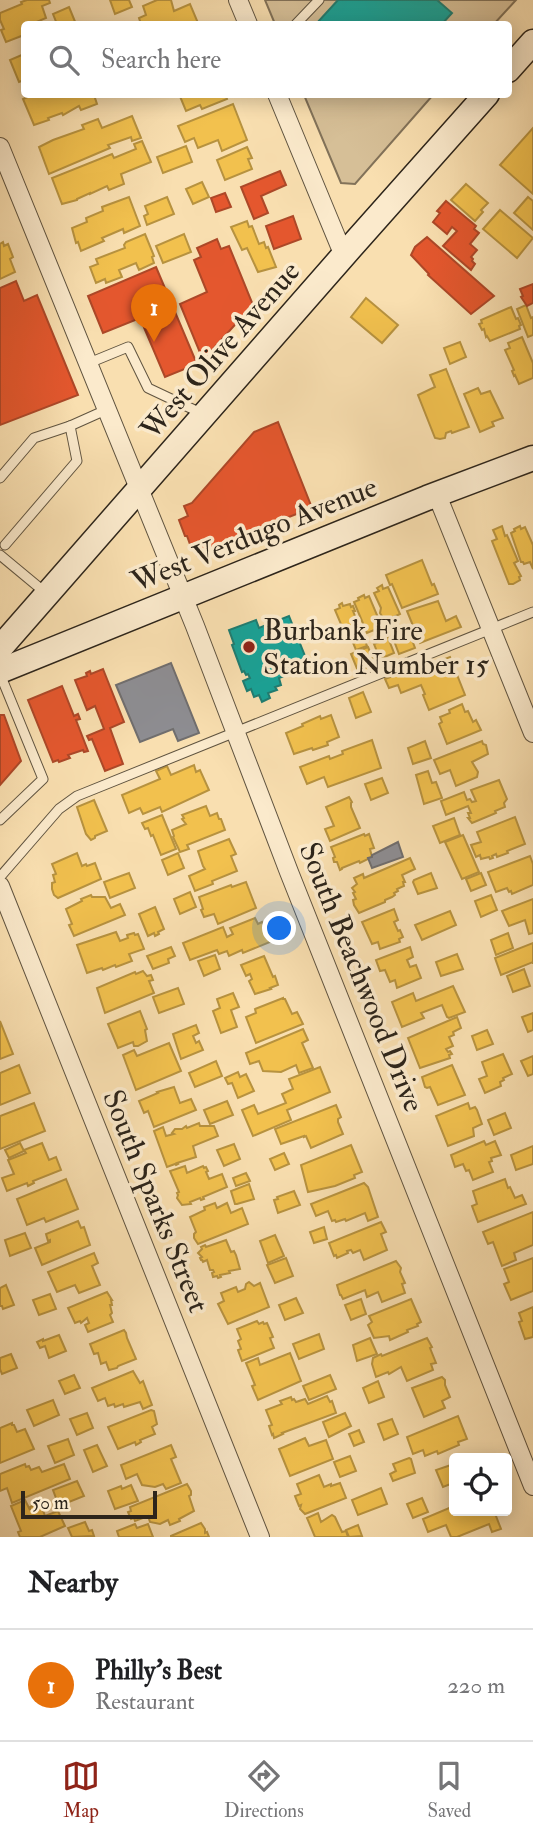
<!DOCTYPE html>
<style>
:root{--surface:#fff;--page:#f6f6f6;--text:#202124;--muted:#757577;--line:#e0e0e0;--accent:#8f2418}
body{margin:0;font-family:"IM FELL Double Pica",serif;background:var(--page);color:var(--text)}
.controls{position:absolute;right:21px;bottom:21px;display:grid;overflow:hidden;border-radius:7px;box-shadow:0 4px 18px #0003}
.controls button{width:63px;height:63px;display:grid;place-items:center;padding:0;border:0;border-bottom:2px solid var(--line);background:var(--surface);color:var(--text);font:35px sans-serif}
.scale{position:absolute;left:21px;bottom:18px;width:136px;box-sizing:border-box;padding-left:7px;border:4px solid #2d251b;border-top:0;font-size:19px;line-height:24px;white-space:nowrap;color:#2d251b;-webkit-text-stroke:5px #fbeacc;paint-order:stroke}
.you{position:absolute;left:280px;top:929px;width:24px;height:24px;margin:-18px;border:5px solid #fff;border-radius:50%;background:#1a73e8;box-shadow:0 0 0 10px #1a73e833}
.badge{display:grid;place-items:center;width:46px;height:46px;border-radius:50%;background:var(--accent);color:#fff;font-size:23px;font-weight:700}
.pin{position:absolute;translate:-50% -58px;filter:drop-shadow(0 2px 4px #0008)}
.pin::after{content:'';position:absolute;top:37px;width:24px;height:21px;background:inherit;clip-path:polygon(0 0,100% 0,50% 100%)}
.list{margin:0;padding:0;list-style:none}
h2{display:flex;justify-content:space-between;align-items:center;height:91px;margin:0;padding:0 28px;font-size:30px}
h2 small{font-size:23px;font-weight:400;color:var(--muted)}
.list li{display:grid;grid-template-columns:46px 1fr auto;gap:21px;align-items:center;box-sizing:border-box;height:112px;padding:0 28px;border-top:2px solid var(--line)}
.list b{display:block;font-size:26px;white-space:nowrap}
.list p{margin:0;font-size:23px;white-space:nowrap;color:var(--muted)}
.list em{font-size:23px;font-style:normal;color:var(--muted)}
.icon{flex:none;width:38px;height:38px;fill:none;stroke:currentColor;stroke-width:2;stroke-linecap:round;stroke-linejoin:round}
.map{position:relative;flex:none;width:533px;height:1537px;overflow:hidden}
.search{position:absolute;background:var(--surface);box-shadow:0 4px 18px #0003;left:21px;right:21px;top:21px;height:77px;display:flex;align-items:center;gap:18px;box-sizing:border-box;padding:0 24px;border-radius:7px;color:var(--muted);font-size:26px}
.sheet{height:203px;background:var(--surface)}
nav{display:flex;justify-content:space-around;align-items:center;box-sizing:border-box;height:98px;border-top:2px solid var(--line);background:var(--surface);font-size:19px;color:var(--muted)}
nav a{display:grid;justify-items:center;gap:4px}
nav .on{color:var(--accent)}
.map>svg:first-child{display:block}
.green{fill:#d6bf97;stroke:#827259;stroke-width:2}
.homes{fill:#f2c14e;stroke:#b7923f;stroke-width:2}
.shops{fill:#e4572e;stroke:#ad4828;stroke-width:2}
.public{fill:#17a398;stroke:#1e7d72;stroke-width:2}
.industry{fill:#8d8d92;stroke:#706e6e;stroke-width:2}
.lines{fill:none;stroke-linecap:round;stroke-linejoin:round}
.lane-casing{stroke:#605440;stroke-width:11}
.street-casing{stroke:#605440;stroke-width:20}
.secondary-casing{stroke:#2d251b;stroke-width:27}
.lane{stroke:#fbeacc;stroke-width:9}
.street{stroke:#fbeacc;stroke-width:18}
.secondary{stroke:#fbeacc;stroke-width:24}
.poi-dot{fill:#8f2418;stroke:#fbeacc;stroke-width:2.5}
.labels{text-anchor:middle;stroke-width:7;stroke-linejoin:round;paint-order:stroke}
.street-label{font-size:30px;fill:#2d251b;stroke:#fbeacc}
.poi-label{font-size:30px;fill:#2d251b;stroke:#fbeacc;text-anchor:start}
</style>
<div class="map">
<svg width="533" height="1537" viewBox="0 0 533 1537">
<rect width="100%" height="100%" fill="#f9dfb0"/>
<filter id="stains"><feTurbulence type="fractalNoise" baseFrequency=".00286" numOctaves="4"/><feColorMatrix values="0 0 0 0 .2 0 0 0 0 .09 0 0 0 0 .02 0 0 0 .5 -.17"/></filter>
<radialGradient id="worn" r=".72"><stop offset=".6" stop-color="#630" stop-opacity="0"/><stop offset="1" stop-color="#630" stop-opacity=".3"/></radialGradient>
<g class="green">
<path d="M265 0H516L494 24H275Z"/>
<path d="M304 95H433L355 184 341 183Z"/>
</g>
<g class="homes">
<path d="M27 0H49L50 3 42 6 46 18 34 23 35 24H24V35L6 42 1 30 4 29 0 20V13L22 4 21 2Z"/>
<path d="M110 0H129L132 7 115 14Z"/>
<path d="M157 0H171L174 11 190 4 198 23 194 24H141L139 18 146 15 143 6Z"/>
<path d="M69 7 76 24H57L53 14Z"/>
<path d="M24 54V82V80L19 82 10 60Z"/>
<path d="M35 94H96L94 95 97 104 81 110 79 106 63 115 62 113 48 118 49 120 34 125 23 99Z"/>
<path d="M179 94H225L227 99 202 109 200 105 186 111Z"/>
<path d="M233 104 247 140 222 151 218 140 198 148 194 138 185 142 178 126Z"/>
<path d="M132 116 141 138 132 141 131 137 108 145 110 148 49 174 39 147 53 140 84 129 82 125 98 119 102 128Z"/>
<path d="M533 128V194L500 165Z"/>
<path d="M142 141 151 162 121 174 124 184 109 190 107 186 90 194V193L77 199V200L62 204 52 178 112 154 114 158 136 149 134 144Z"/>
<path d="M186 146 192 162 163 173 157 157Z"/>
<path d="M247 147 252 158 248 159 252 169 225 180 217 160Z"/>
<path d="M202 182 209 197 193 204 186 189Z"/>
<path d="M466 184 488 203 481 210 483 212 475 221 451 200Z"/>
<path d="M129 197 140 226 124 233 123 229 102 238 104 241 81 251 78 242 76 243 72 228 87 222 86 218 103 211 102 207Z"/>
<path d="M167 197 174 214 147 225 144 216 148 214 145 206Z"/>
<path d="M528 197 533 201V230L514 213Z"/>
<path d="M500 210 533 238 517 258 483 229Z"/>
<path d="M247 221 249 227 252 226 259 244 264 242 266 248 268 247 276 267 258 272 247 248 242 250 231 227Z"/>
<path d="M145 234 154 256 152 257 154 263 139 270 136 263 119 270 122 277 106 283 105 279 96 283 90 267 98 264 96 259 125 248 124 245 126 242Z"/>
<path d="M184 234 191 252 163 263 156 246Z"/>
<path d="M3 242 4 246 8 244 13 257 10 259 15 272 0 279V244Z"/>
<path d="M366 298 398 325 382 343 351 317Z"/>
<path d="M526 305 531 318 533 317V335L528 337 517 309Z"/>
<path d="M511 307 516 319 518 318 521 325 519 326 520 329 490 341 487 336 486 337 484 329 482 330 479 324 482 323 481 320Z"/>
<path d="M522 337 533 363V378L519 384 515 375 514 376 512 371 514 370 505 350 510 348 508 343Z"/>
<path d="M460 342 466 357 450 364 444 348Z"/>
<path d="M446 369 469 427 452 433 451 431 446 433 445 438 440 439 435 438 418 395 435 387 430 375Z"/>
<path d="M478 388 481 394 490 391 503 418 492 422 494 426 480 432 464 394Z"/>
<path d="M502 526 505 536 507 535 518 561 514 563 521 576 519 577 520 580 513 584H509L492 541 497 539 493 530Z"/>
<path d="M520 526 521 529 525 527 533 545V569L530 562 524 564 523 562H521L511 533 515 531 514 529Z"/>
<path d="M422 560 432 585 434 584 438 594 402 608 392 584 390 585 386 575Z"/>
<path d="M382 585 383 589 388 587 400 614 385 621 380 613 381 608 374 593 379 591 377 588Z"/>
<path d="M364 595 365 598 369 596 382 627 380 628 381 632 385 630 394 653 380 659 374 644 379 642 374 630 367 633 354 602 359 600 358 598Z"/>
<path d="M438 601 446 621 456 616 461 627 420 643 407 611Z"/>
<path d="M342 603 343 606 350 604 351 607 353 606 355 611H353L367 646 356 650 349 633 348 634 345 628 343 629 335 610 340 608 339 605Z"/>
<path d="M409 632 415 648 399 654 393 638Z"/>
<path d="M368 647 375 664 358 671 351 654Z"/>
<path d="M450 657 465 695 429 710 423 695 425 694 421 685 401 693 398 685 389 688 385 679 426 663 427 666Z"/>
<path d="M363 692 371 712 356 718 349 698Z"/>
<path d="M462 704 465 712 468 711 473 722 476 720 481 730 447 744 439 724 442 722 440 717 450 713 449 710Z"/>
<path d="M331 715 339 737 327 742 328 745 313 750 312 748 294 754 286 733 303 726 302 724 320 716 321 719Z"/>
<path d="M372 740 381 768 328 787 324 777 307 784 300 767 329 756 330 759 343 754 342 751Z"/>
<path d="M425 741 431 758 413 764 408 748Z"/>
<path d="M482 741 483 744 486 745 488 754 472 762 478 772 477 777 456 786 450 770 440 774 434 760Z"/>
<path d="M194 765 196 772 200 770 209 790 162 812 160 807 143 814 140 808 129 813 122 795 160 779 156 771 167 766 171 775Z"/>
<path d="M428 771 432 783 436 782 442 798 424 804 416 775Z"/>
<path d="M382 778 388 793 371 800 365 784Z"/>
<path d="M499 780 507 799 504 803 505 807 495 811 496 813 472 823 468 818H470L468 813H471L468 806 446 815 441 801 464 792 467 800 470 799 472 802 476 801 471 790Z"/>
<path d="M349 797 352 802 351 803V807L360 828 330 841 325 829 334 826 326 807Z"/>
<path d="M94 800 107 831 95 836V838L91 840 86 834 77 807Z"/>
<path d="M206 806 210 816 217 813 219 819H221L225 830 187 845 189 849 180 852 173 837 174 836 172 830 186 824 182 819 184 818 182 815Z"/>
<path d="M162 815 176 849 161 855 153 835 151 836 148 828 145 829 142 823Z"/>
<path d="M515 817 525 844 507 851 508 853 497 857 496 854 492 856 493 858 490 859 489 857 481 859 480 855 476 857 471 845 481 842 477 832Z"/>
<path d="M454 818 460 835 440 843 433 826Z"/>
<path d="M364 834 365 836 369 834 374 848 370 849 372 857 360 863 359 861 342 868V869L340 870 337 862H334L333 858 335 857 331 847Z"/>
<path d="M463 835 479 872 462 879 445 842Z"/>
<path d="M229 839 236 854 231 856 237 871 212 881 213 884 195 891 189 876 205 869 203 866 198 851Z"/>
<path d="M77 853 82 866 86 864 87 866 95 863 101 879 58 898 54 895 52 889V883L55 882 53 875 56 874 52 864Z"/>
<path d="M178 853 184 868 168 875 162 860Z"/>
<path d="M530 856 533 864V885L512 894 511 891 509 892 507 888 496 892 488 872Z"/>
<path d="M410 858 415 869 402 875 405 882H403L404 886 397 889 398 891 394 893 395 895 392 897 385 900V902L359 913 354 905 353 900 356 899 353 893 355 892 352 888 357 884 354 878 363 874 364 878Z"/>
<path d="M129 873 135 888 110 898 104 882Z"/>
<path d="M431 873 437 888 418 894 413 882 414 880Z"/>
<path d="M481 873 486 885 471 891 466 879Z"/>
<path d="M246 882 256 908 218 924 214 914 204 917 201 910 203 909 199 897 231 885 232 887Z"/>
<path d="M190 892 196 907 180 914 174 899Z"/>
<path d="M91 895 92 897H105L111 908 120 904 125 915 74 936 69 925 72 924 66 909 82 901 81 899Z"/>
<path d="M491 895 497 910 481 917 475 901Z"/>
<path d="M533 899V933L529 934 525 920 509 926 502 911Z"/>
<path d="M155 907 164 929 158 932 159 934 155 936 154 933 148 936 139 914Z"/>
<path d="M394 909 398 920 394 922 398 931 400 930 403 937 399 939 400 942 380 949 378 942 372 944 362 922Z"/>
<path d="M450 911 456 925 422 940 415 925Z"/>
<path d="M255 918 258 924 262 922 270 942 243 953 242 950 229 956 227 951 219 954 217 950 190 960 183 943 223 927 227 937 233 934 230 928Z"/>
<path d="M116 932 120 941 128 938 127 935 134 933 135 935 138 934 144 949 129 954 132 961 116 967 115 965 103 970 102 968 87 973 77 945Z"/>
<path d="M508 933 513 948 496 955 491 940Z"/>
<path d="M533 943V964V962L501 975 495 958Z"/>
<path d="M171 947 175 956 168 959 169 963 153 969 147 956Z"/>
<path d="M410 947 413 957 407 960 410 967 416 965 421 978 397 988 395 980 390 982 385 970 380 971 376 960Z"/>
<path d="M457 954 463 969 441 976 436 962Z"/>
<path d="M215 955 220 969 204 976 198 961Z"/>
<path d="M264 956 273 977 275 976 278 985 270 988 271 989 255 994 249 981 252 979 250 974 246 976 241 965Z"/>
<path d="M524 969 530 986 513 992 507 976Z"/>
<path d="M143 971 147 976 151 975 153 980 149 981 154 993 105 1013 97 988 135 972 136 974Z"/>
<path d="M453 986 465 1012 449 1018 447 1017 442 1005 421 1013 424 1018 402 1027 392 1002 413 993 416 1001Z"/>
<path d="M178 988 184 1004 159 1013 153 997Z"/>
<path d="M233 993 239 1007 231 1010 237 1027 221 1033 213 1011 220 1008 217 999Z"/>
<path d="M283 998V999H285L292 1014 297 1012 303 1024 256 1043 246 1017 256 1013 255 1009Z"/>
<path d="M140 1011 147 1029 145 1030 147 1041 138 1046H134L133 1042 118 1048 108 1024Z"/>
<path d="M533 1013V1030L528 1032 522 1017Z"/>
<path d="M457 1017 461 1028 453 1032 454 1035 449 1037 453 1046 446 1049 448 1052 450 1051 452 1054 449 1055 450 1058 420 1068 408 1038Z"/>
<path d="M0 1021 13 1054 0 1059Z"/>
<path d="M196 1025 199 1033 193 1036 196 1043 199 1041 203 1050 181 1059 173 1034Z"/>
<path d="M303 1029 308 1040 302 1043 313 1068 299 1073 296 1065 281 1072 263 1071 259 1061 250 1064 246 1053Z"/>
<path d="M487 1030 493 1044 477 1050 472 1036Z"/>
<path d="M169 1043 181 1071 136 1090 123 1055 134 1050 137 1056Z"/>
<path d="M503 1054 512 1074 503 1078 504 1080 500 1082 501 1086 485 1093 479 1079 487 1076 482 1062Z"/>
<path d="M533 1056V1074L528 1076 521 1061Z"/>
<path d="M216 1061 222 1076 195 1087 189 1073Z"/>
<path d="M19 1065 30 1093 0 1105V1073Z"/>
<path d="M452 1065 465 1095 438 1105 430 1087 427 1088 425 1087 422 1077Z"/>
<path d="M320 1067 330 1092 287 1110 291 1120 253 1136 242 1110 254 1105 258 1114 286 1103 282 1094 293 1089 289 1079Z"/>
<path d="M238 1072 240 1077 246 1074 254 1091 238 1098 232 1083 228 1084 225 1078Z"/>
<path d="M174 1087 180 1103 191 1099 196 1110 154 1127 148 1111 144 1113 139 1101 158 1093 157 1092Z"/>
<path d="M227 1101 233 1115 210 1124 204 1110Z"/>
<path d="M34 1103 45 1131 0 1149V1116Z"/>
<path d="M468 1103 470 1109 475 1107 477 1110 482 1124 473 1128 474 1136 448 1146 436 1116Z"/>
<path d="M336 1105 341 1117 338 1119V1122L343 1134 311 1148 306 1136 304 1137V1136L281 1144 275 1129Z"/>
<path d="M505 1113 511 1128 494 1135 488 1120Z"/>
<path d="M199 1123 200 1126H214L218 1136 193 1146 196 1157 177 1163 178 1164 176 1165 175 1164 167 1167 154 1131 163 1127 166 1136 174 1134 172 1133 175 1129H182L186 1126 187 1128Z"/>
<path d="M484 1141 486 1145 495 1141 501 1155 491 1158 492 1161 489 1162 493 1172 473 1180 469 1170 466 1171 463 1164 455 1167 451 1155Z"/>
<path d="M20 1143 24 1151 9 1158 5 1150Z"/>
<path d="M42 1143 49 1160 56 1157 61 1170 33 1181 34 1183 28 1186 27 1183 7 1191 2 1178 14 1174 8 1160 26 1153 24 1150Z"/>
<path d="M234 1144 240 1159 224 1166 217 1150Z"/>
<path d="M351 1145 362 1172 354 1175 355 1178 335 1186 308 1192 301 1165Z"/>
<path d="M533 1146V1164L516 1170 511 1155Z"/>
<path d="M284 1153 289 1164 275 1170 270 1159Z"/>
<path d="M185 1166 187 1173 203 1166 204 1168 206 1167 208 1171 206 1172 209 1179 222 1174 227 1187 203 1197 204 1199 201 1200 200 1198 190 1202 191 1204 182 1205 177 1198 178 1195 177 1193 179 1192 170 1171Z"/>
<path d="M246 1173 250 1181 236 1186 233 1178Z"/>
<path d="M66 1179 78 1209 46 1222 44 1218 27 1225 17 1199Z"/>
<path d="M505 1179 508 1188 510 1187 515 1198 522 1195 526 1204 478 1222 472 1206 477 1204 473 1191Z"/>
<path d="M364 1183 368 1187 378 1217 368 1221 365 1213 346 1221 345 1219 336 1222 335 1220 332 1221 328 1211 316 1216 311 1204Z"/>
<path d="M249 1184 254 1199 237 1204H235L231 1191Z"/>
<path d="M294 1191 300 1205 278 1213 274 1200 278 1199 277 1197Z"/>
<path d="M215 1203 217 1208 227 1203 231 1213 242 1208 248 1224 198 1244 194 1238V1234L196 1232 190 1217 205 1210 204 1207Z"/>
<path d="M533 1212V1245L514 1253 516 1260 502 1266 493 1242 488 1244 483 1232Z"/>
<path d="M78 1221 81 1228 84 1227 90 1245 42 1265 35 1248 50 1242V1240L48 1241 46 1234Z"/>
<path d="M381 1222 386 1232 381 1234 387 1250 364 1260 360 1250 353 1253 351 1250 347 1251 348 1253 337 1258 336 1255 334 1256 329 1243Z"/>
<path d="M324 1227 327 1239 314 1243 310 1232Z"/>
<path d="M25 1233 31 1248 10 1256 5 1240Z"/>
<path d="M275 1235 284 1256 268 1263 260 1241Z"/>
<path d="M226 1240 231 1252 234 1251 236 1255 240 1269 229 1271 230 1273 220 1275 221 1277 218 1278 217 1276 213 1277 212 1273 214 1272 213 1270H210L207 1260 203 1262 202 1260H201L200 1258 202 1257 198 1253 202 1249 201 1247 205 1245 206 1247Z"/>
<path d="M94 1253 98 1263 92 1266 100 1285 79 1293 75 1285 57 1292 48 1272Z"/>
<path d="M286 1258 293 1276 275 1283 267 1265Z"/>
<path d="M533 1258V1291L511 1300 504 1284 509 1282 504 1269Z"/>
<path d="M396 1261 401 1268 400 1272 405 1283 402 1284 405 1293 382 1302 378 1292 367 1297 365 1290 343 1299 341 1295H340L337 1285Z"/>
<path d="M249 1282 254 1286 260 1283 269 1307 228 1324 218 1304 224 1301 221 1293 236 1287 238 1292 245 1289 246 1284Z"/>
<path d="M6 1285 14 1305 3 1309 2 1306H0V1288Z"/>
<path d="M107 1292 112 1300H111L112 1305H110L112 1313 110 1315 113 1322 88 1332 85 1325 89 1323 87 1318 81 1323 80 1321 75 1323 68 1308Z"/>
<path d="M50 1294 56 1309 39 1315 33 1300Z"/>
<path d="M296 1298 303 1313 285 1320 279 1305Z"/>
<path d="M361 1299 366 1314 351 1320 345 1305Z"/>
<path d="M411 1299 421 1322 417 1324 418 1326 407 1330 408 1332 390 1340 389 1336 374 1338 368 1325 372 1322 369 1316Z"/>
<path d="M533 1307V1337L525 1339 519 1322 522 1321 519 1313Z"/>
<path d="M257 1321 259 1324 263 1322 264 1324 267 1323 273 1337 270 1338 274 1348 242 1361 238 1350 241 1349 238 1341 241 1339 237 1329Z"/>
<path d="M124 1330 126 1333 127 1338 136 1359 118 1366 117 1368 109 1370 106 1362 101 1364 98 1353 94 1354 90 1344Z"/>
<path d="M319 1334 324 1349 299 1359 293 1344Z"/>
<path d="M59 1335 66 1351 49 1358 45 1346 40 1348 37 1342 43 1339V1341Z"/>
<path d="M370 1338 377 1354 357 1361 353 1345Z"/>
<path d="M427 1338 432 1347 430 1348 436 1363 431 1364 433 1370 407 1381 401 1367 389 1374 388 1372 376 1377 372 1364 373 1358 381 1354 382 1356Z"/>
<path d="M290 1353 301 1381 258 1400 252 1386 255 1385 246 1363 258 1358 260 1365Z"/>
<path d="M11 1354 17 1368 2 1374 0 1369V1358Z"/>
<path d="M133 1371 140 1383 143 1381 152 1405 143 1409 140 1402 124 1407 123 1404 115 1407 114 1404 108 1406 105 1398 98 1401 92 1388Z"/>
<path d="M74 1375 80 1388 65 1394 59 1381Z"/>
<path d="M330 1375 336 1389 309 1400 303 1386Z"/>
<path d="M442 1377 445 1380V1385L450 1397 442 1401 445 1408 424 1417 412 1388Z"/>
<path d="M378 1381 384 1397 369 1403 363 1388Z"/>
<path d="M327 1396 330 1402 332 1401 336 1413 282 1433 283 1434 274 1438 273 1434 272 1435 269 1426 272 1425 266 1410 282 1404 280 1401 291 1397 292 1400 294 1399 296 1402 305 1399 308 1404Z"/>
<path d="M53 1400 59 1415 34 1426 27 1410Z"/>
<path d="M151 1410 154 1411 157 1424 152 1427 155 1434 140 1440 141 1442 136 1445 135 1442 118 1449 108 1427Z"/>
<path d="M87 1413 93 1428 77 1435 70 1419Z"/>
<path d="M345 1413 351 1426 329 1437 323 1422Z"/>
<path d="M458 1416 467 1439 458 1442 459 1445 438 1454 437 1451 425 1456 423 1450 413 1454 407 1437Z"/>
<path d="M392 1419 398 1434 384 1440 378 1424Z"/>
<path d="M12 1423V1425H14L17 1432 25 1429 34 1449 0 1463V1428Z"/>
<path d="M359 1430 364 1442 354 1446 349 1434Z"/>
<path d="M305 1438 309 1446 326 1440 333 1459 290 1476 279 1449Z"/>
<path d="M68 1439 74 1455 55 1463 48 1446Z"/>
<path d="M97 1445 107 1466 93 1472 84 1450Z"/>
<path d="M171 1445 176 1457 171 1459 181 1483 166 1489 163 1484 155 1487 142 1485 137 1474 126 1479 121 1465Z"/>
<path d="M350 1456 356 1471 340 1477 334 1462Z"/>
<path d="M409 1458 411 1459 415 1473 393 1481 390 1474 396 1471 393 1464Z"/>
<path d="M25 1464 26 1467 29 1466 31 1470 39 1467 42 1472 64 1464 70 1479 12 1503 7 1488 0 1491V1474Z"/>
<path d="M454 1464V1485L453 1483 443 1487 436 1470Z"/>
<path d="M319 1475 324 1487 331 1484V1486L340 1483 346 1498 305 1514 300 1509 301 1505 299 1506 295 1496 301 1494 297 1484Z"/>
<path d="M77 1481 84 1496 59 1506 53 1490Z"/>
<path d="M187 1484 191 1491V1495L189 1496 194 1511 179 1519 180 1521 170 1525 168 1520 160 1524 150 1522 148 1516 135 1521 134 1518 131 1519 128 1512 131 1511 130 1507Z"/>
<path d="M131 1485 138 1501 115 1509 108 1491 121 1486 122 1489Z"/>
<path d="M381 1488 387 1504 358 1515 352 1500Z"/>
<path d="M422 1498 428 1512 413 1518 407 1504Z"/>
<path d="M25 1500 30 1510V1507L40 1502 45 1516 58 1511 65 1526 40 1537H20L18 1532 21 1531 11 1506Z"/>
<path d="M454 1506V1511H494L501 1529 492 1532 489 1524 457 1537H451L446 1525 428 1532 423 1519Z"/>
<path d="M318 1513 321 1522 332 1515 335 1517 342 1532 346 1531 348 1537H315L307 1518Z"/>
<path d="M85 1522 89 1531 92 1530 94 1536 72 1537 68 1528Z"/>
<path d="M201 1523 205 1529V1533L207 1532 209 1537H171V1536Z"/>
<path d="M135 1524 137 1528 148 1524 153 1537H119L117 1531Z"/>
<path d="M358 1525 362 1536 349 1537 346 1530Z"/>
</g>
<g class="shops">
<path d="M280 171 286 185 261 196 268 213 254 219 241 187Z"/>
<path d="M225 193 231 207 216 212 211 198Z"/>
<path d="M446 201 476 226 474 229 479 233 470 244 477 250 471 257 473 259 472 261 475 264 471 270 443 246 457 231 452 227 447 234 433 222 440 213 437 211Z"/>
<path d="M293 216 301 239 274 249 266 226Z"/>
<path d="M427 237 494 296 471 314 428 275 429 274 411 255 415 247Z"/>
<path d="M217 239 221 249 229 246 253 305 203 360 180 304 207 292 194 260 201 257 197 248Z"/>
<path d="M156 267 197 364 165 377 140 318 103 333 88 296Z"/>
<path d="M16 281 24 301 37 295 78 395 0 425V288Z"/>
<path d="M533 284V303L527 306 521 297 523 296 520 289Z"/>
<path d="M278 422 312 508 271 524 272 529 229 546 228 542 197 555 194 546 191 547 187 536H185L179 520 188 516 184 506 192 503 254 432Z"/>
<path d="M103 669 124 722 110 728 123 764 105 771 92 739 89 740 87 736 104 729 95 706 87 710 75 680 87 676 86 673 90 671 91 674Z"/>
<path d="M62 686 74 716 78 714 80 719 76 720 88 751 84 752 83 750 68 755 70 758 59 762 58 760 53 762 28 700Z"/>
<path d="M0 715H4L21 761 0 785Z"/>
</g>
<g class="public">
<path d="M338 0H437L452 13 442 24H316Z"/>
<path d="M289 616 309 666 279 678 281 685 275 687 277 690 268 693 270 698 262 702 259 695 254 697 251 689 247 691 243 681 250 678 248 674 246 675 244 671 242 672 232 645 234 644 229 630 256 620 259 628Z"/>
</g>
<g class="industry">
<path d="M171 663 199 733 178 741 173 729 140 742 116 685Z"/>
<path d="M398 842 403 857 372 868 368 858 372 857V855Z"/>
</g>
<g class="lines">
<g class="lane-casing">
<g id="lane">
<path d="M296 24 319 0"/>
<path d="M89 363 128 347 148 388 203 414"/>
<path d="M0 478 34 438 70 426 108 409"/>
<path d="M5 545 77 461 70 426"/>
<path d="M0 555 47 594"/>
<path d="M0 674 43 779 0 820"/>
<path d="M0 877 59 809 77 796 533 612"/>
</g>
</g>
<g class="street-casing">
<g id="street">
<path d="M238 0 248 24"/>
<path d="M277 94 344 256"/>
<path d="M0 147 195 626 289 872 533 1486"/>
<path d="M437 495 533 733"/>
<path d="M0 886 260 1537"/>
</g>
</g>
<g class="secondary-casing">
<g id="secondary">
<path d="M508 70 533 42"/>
<path d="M0 648 351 247 487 94"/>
<path d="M0 671 427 498 533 458"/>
</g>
</g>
<use href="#lane" class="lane"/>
<use href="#street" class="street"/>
<use href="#secondary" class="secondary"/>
</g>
<circle class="poi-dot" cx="249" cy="647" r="7"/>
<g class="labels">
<g class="street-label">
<text transform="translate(220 350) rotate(-49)" y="10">West Olive Avenue</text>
<text transform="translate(254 534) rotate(-22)" y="10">West Verdugo Avenue</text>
<text transform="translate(362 977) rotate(68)" y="10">South Beachwood Drive</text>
<text transform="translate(156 1201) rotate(68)" y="10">South Sparks Street</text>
</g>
<g class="poi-label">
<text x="263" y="640">Burbank Fire<tspan x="263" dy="34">Station Number 15</tspan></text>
</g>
</g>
<rect width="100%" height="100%" filter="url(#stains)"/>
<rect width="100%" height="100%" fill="url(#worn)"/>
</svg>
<div class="controls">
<button><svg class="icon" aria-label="locate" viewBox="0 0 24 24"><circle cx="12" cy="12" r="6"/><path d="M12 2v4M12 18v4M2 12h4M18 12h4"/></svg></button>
</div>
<div class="scale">50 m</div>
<div class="you"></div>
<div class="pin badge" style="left:154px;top:342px;background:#e8710a">1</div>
<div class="search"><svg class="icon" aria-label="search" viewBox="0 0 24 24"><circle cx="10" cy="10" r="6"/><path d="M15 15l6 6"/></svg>Search here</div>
</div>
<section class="sheet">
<h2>Nearby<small></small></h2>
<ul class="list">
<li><span class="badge" style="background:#e8710a">1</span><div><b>Philly's Best</b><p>Restaurant</p></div><em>220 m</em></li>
</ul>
</section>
<nav>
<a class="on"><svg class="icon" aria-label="map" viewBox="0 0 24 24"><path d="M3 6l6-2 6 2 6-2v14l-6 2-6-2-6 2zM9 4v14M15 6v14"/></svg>Map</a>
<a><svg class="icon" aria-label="directions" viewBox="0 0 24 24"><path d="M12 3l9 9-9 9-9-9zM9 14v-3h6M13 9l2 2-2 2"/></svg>Directions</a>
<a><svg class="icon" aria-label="saved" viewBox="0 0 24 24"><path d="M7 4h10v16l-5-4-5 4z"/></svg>Saved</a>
</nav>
